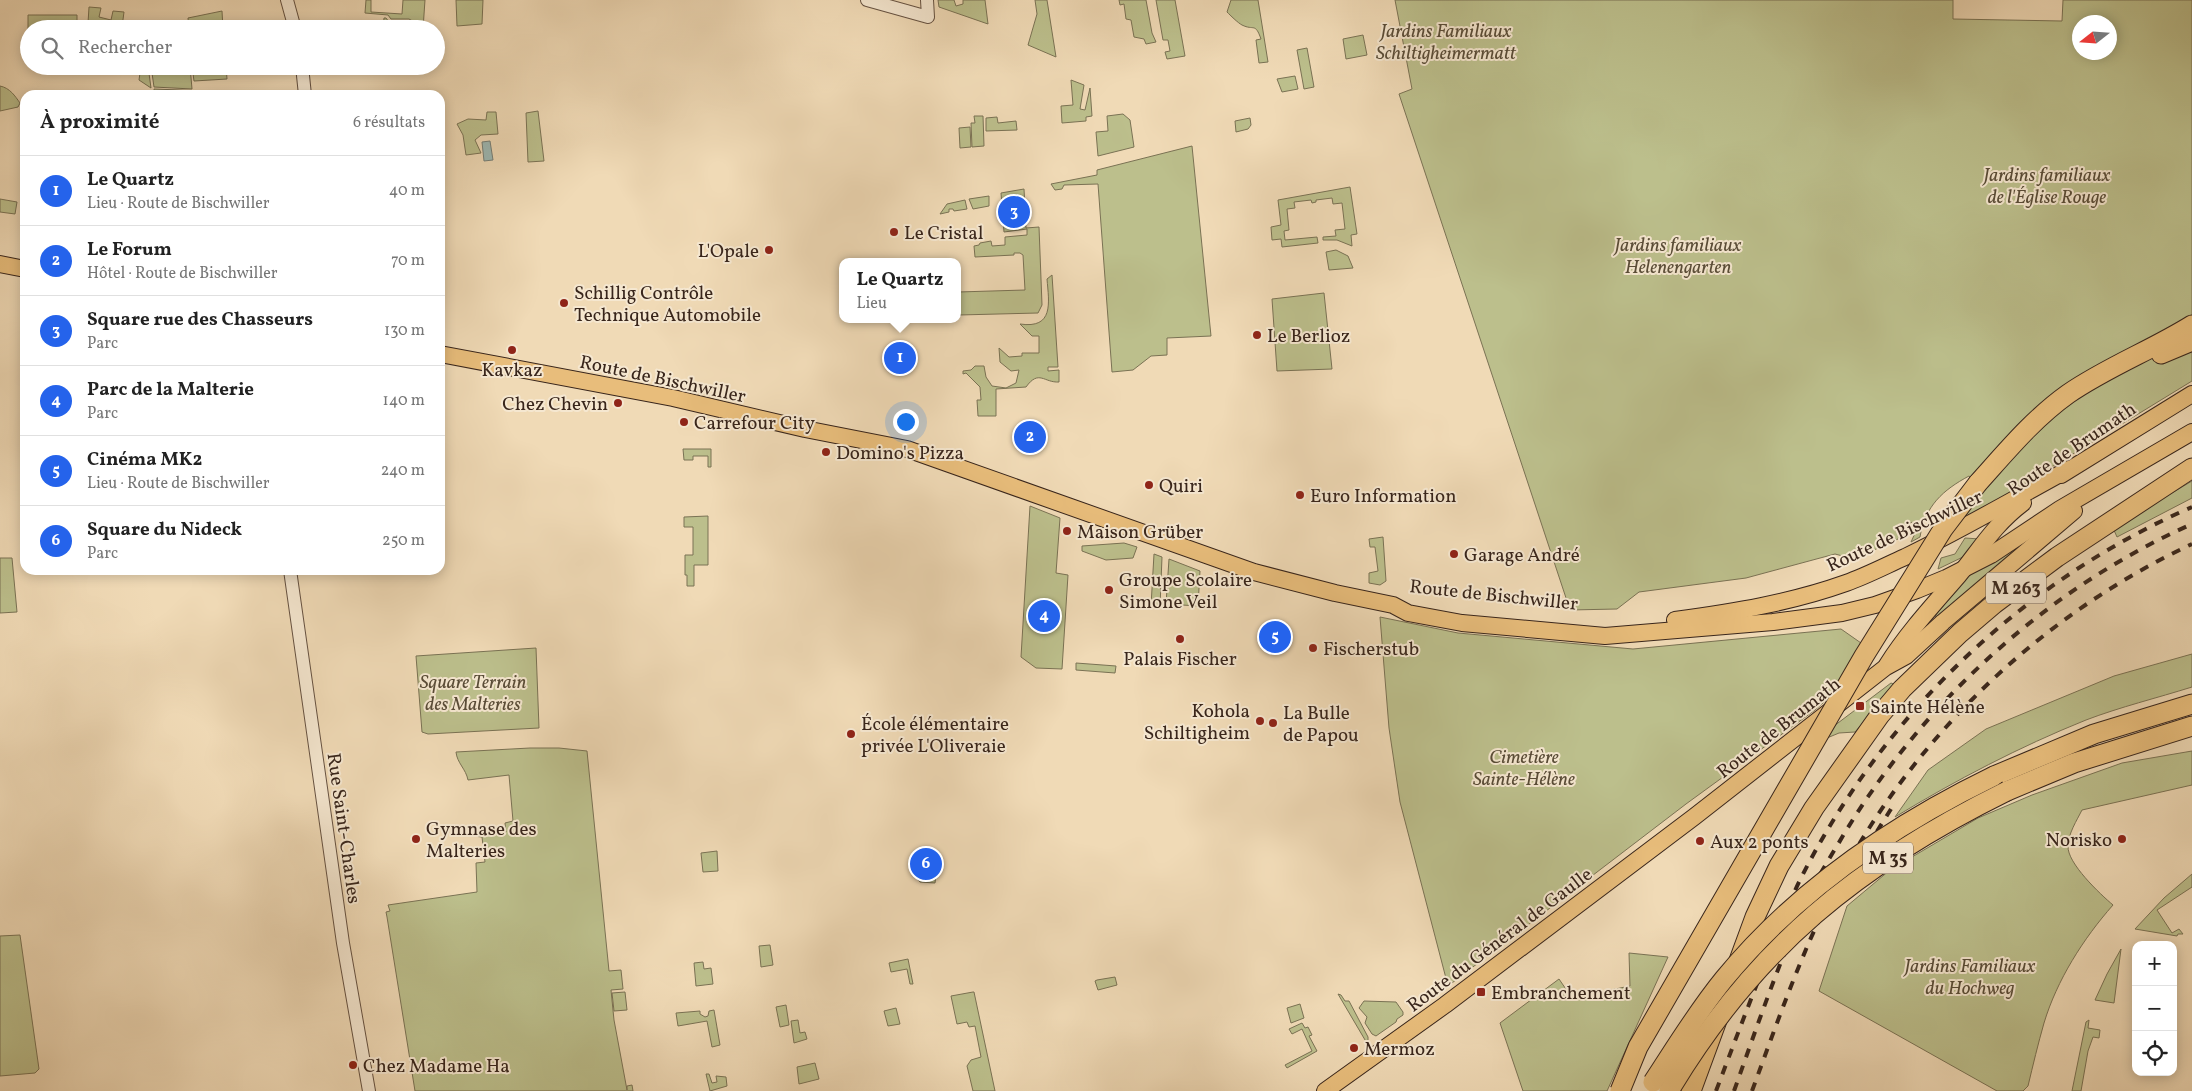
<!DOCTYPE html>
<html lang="fr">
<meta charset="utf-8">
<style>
:root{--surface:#fff;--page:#f6f6f6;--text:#222;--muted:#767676;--line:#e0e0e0;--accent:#2563eb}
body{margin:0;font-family:Vollkorn,serif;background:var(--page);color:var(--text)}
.controls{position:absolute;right:15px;bottom:15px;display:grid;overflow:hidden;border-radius:10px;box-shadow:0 2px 12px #0003}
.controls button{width:45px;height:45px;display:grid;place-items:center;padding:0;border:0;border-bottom:1px solid var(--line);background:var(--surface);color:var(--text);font:25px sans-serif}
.compass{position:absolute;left:2072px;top:15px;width:45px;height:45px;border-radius:50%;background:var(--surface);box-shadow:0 2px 12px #0003;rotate:253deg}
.you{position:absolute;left:905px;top:421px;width:18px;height:18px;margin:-12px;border:4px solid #fff;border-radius:50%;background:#1a73e8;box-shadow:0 0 0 8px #1a73e833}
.badge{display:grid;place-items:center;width:32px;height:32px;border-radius:50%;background:var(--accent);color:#fff;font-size:16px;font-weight:700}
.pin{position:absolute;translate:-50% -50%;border:2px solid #fff;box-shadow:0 1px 5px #0006}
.popup{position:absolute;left:839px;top:258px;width:122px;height:65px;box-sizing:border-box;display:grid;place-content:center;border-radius:10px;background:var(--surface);filter:drop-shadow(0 1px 4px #0005);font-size:16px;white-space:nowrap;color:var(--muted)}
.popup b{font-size:19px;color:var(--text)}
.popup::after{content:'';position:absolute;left:50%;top:100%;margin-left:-10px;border:10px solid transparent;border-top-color:var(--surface)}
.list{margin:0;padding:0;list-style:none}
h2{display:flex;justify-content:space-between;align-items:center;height:65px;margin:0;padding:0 20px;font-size:21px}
h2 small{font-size:16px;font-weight:400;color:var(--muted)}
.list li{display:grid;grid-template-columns:32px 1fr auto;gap:15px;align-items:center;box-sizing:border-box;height:70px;padding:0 20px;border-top:1px solid var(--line)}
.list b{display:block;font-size:19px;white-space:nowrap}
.list p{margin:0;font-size:16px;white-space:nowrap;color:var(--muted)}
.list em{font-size:16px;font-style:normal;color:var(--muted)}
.icon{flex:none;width:28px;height:28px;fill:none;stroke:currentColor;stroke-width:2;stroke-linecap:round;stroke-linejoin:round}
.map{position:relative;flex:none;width:2192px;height:1091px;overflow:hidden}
.search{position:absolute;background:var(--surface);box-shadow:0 2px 12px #0003;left:20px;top:20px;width:425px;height:55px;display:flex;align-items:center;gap:12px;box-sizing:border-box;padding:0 18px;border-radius:28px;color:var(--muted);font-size:19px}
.panel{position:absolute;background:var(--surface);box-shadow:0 2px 12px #0003;left:20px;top:90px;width:425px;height:485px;border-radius:15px}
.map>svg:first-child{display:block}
.green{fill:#bcbf8c;stroke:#7a7254;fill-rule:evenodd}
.water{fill:#9cb9b5;stroke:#747e77}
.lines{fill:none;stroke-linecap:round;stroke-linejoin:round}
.minor-casing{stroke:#665242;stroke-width:14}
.major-casing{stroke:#38251b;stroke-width:18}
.highway-casing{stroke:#38251b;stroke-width:21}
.minor{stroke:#f5e7d0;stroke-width:12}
.major{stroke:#e8bd7b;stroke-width:16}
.highway{stroke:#e8bd7b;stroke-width:19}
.rail{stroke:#38251b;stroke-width:4;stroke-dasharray:9 9;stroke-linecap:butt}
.highway-bridge-casing{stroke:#38251b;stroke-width:21;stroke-linecap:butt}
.highway-bridge{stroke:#e8bd7b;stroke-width:19}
.poi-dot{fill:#8f2418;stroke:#f5e7d0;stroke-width:2}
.labels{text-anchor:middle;stroke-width:4;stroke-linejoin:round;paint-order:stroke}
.shield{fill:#f5e7d0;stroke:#715f51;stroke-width:1}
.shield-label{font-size:18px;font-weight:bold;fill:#38251b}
.park-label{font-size:19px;font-style:italic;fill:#594c37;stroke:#f5e7d0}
.poi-label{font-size:19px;fill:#38251b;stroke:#f5e7d0;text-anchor:start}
.street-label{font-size:19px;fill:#38251b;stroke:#f5e7d0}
</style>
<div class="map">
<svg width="2192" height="1091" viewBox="0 0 2192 1091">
<rect width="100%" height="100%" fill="#f0dab6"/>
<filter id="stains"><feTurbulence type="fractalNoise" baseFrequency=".004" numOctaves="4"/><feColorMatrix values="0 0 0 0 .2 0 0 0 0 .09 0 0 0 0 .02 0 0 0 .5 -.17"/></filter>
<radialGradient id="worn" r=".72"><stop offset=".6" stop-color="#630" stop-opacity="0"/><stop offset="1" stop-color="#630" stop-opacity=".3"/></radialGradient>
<g class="green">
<path d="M366 0H371V12L402 14 403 0H425L423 29H383L384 18H386L389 22 416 23 409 19H391L388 15 365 13Z"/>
<path d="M456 0H483L482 24 457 26Z"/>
<path d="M938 0H954L956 6 963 4V0H985L988 24 939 7Z"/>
<path d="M1035 0H1047L1056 57 1028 45 1037 14Z"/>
<path d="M1119 0H1146L1152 33 1156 42 1146 44 1144 39 1134 37 1131 20 1126 19 1124 4 1120 5Z"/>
<path d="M1156 0H1175L1185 56 1167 59 1165 52 1170 51 1168 40H1163Z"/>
<path d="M1231 0H1258L1268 62 1259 63 1256 40 1261 39C1255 22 1254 31 1242 25 1238 23 1230 15 1227 12Z"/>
<path d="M1395 0H1953V19L2062 21 2063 0H2192V381L1965 520 1962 514 1983 488 1969 476C1943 490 1925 506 1920 537L1911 542 1918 527 1911 522 1898 539 1854 559 1835 554 1746 578 1639 592 1617 609 1570 610 1399 94 1412 89ZM2080 22H2110V52H2080Z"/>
<path d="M89 7 101 8 99 17 111 20 113 11 124 12 122 27 88 23Z"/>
<path d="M222 11 223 29H189L188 18Z"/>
<path d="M28 15H77V29H29L28 41Z"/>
<path d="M1363 35 1367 55 1346 59 1343 39Z"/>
<path d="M1307 48 1314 87 1304 89 1297 50Z"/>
<path d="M141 66H148L151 88 139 80Z"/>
<path d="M151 66H190L192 89 154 87Z"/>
<path d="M192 66H226L227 79 194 81Z"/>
<path d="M1295 76 1298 89 1282 92 1277 79Z"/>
<path d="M1071 80 1084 85 1080 109 1085 110 1090 88 1092 116 1086 117V121L1062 123 1061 106 1073 105Z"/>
<path d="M0 86C10 88 15 96 20 103L18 107 0 111Z"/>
<path d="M154 89 206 91 207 95H222H155Z"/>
<path d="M538 111 544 161 528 162 526 113Z"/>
<path d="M487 112H496L498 134 481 135 475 140 481 153 466 155 463 135 457 124 468 119 486 120Z"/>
<path d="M1123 114 1130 120 1134 147 1098 156 1096 132 1108 131 1107 116Z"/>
<path d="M974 116H983L984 146 972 147 971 123H975Z"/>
<path d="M997 117 998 123 1016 121 1017 130 986 131V118Z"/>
<path d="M1250 118 1251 125 1248 129 1236 132 1235 121Z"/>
<path d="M970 127 971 147 960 148 959 128Z"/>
<path d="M1192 146 1211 336 1167 338V355L1151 356 1133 370 1112 372 1098 184 1064 185 1062 189 1055 190 1051 184 1097 175V170Z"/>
<path d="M1350 187 1357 234 1351 235 1352 246 1337 240H1323V237L1336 236 1335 230 1345 229 1342 203 1333 204 1332 198 1316 200V202L1312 203 1311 200 1294 202 1295 208 1287 209 1289 230 1284 231 1285 240 1317 237 1318 243 1282 247 1281 239 1272 240 1271 227 1281 225 1278 200Z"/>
<path d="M1024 189 1026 228 1039 227 1042 305 1038 313 959 315 958 292 1025 290 1023 255 1020 253H1014V255L975 257 974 246 979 245 980 243 991 241 992 246 1005 245V237L1027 235V229L1004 232 1001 193Z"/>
<path d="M989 196V206L973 209 969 199Z"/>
<path d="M0 199 17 202 15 214 0 212Z"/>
<path d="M965 200 967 209 954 211 953 209H949V212L940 214 947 204Z"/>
<path d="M1336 250 1348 256 1353 268 1329 270 1326 252Z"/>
<path d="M1052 275 1058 367H1048V371L1059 370V382C1044 383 1039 369 1026 387L996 389V416H978L977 400H981L980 387 966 373 963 374V371L971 370 975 366H984L986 377 992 386 1006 388 1016 383 1019 370 1011 371 1000 362 999 348 1009 357 1022 356V353H1039V336H1032L1020 324C1054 329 1049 303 1047 279Z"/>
<path d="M1324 293 1332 369 1277 371 1272 299Z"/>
<path d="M683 449H711V467H708V456H693V460H684Z"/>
<path d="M2192 481V498L2117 537 2113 528Z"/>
<path d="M1030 506 1060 518 1056 573 1068 575 1062 669 1036 668 1021 657Z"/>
<path d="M708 516V565H694V586H687V575H685V555H693V527H684V517Z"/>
<path d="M2035 536 1940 618 1935 616 1966 576 1997 560Z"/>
<path d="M1383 537 1386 581 1380 585 1369 583V573L1378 571 1375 547H1370L1369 539Z"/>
<path d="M1965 538 1980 539 1965 556 1938 569 1941 558 1955 554Z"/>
<path d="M1124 543 1137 547 1133 558 1106 560 1082 551V546Z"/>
<path d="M1154 554 1162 557 1160 607 1151 606Z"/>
<path d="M0 558H12L17 612 0 613Z"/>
<path d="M1169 559 1200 571 1198 606 1166 604Z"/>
<path d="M1380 617 1458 633 1633 649 1841 629 1861 643 1870 662 1815 710 1686 804 1448 986 1400 802 1389 728Z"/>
<path d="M536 648 539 728 428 734 422 732 416 656Z"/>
<path d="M2192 654V687C2157 698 2120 707 2086 720 2019 747 1956 780 1895 817L1928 770 1986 729 2114 676Z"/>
<path d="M1076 663 1116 666 1115 673 1076 670Z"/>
<path d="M1891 683 1896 685 1855 732 1839 733 1827 738 1826 732Z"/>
<path d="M530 748H559L587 751 609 971 621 970 623 989 611 990 614 1020 627 1090V1086L632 1085 633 1091H415L387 917 386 912 390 911 388 905 477 892 476 863 485 862 482 837 473 836 506 832 505 823 513 821 509 775 468 780C466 769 457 763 456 752Z"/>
<path d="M2192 751V785L2082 810C2077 820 2068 834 2068 846 2067 863 2100 894 2113 905 2083 939 2057 980 2044 1023 2038 1044 2033 1065 2028 1086L2023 1091H1997L1819 991 1847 906 1890 870 1978 818 2032 795 2122 763Z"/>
<path d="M917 850 939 852 935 883 920 882 913 875Z"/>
<path d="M717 851 718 871 703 872 701 853Z"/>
<path d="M2192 874V887L2157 910 2172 933 2179 929 2183 934H2178L2177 936 2135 929 2164 898Z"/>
<path d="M20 935 39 1069 35 1073 0 1076V936Z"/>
<path d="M770 945 773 965 761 967 759 946Z"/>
<path d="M2121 949 2114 1003 2095 1000 2107 974Z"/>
<path d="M1629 953 1668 957 1607 1091H1523L1500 1023 1559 979 1572 998 1630 986Z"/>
<path d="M908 959 913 984H910L907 969 891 972 889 963Z"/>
<path d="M703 962 704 969 711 968 713 984 696 986 694 963Z"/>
<path d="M1115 977 1117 985 1098 990 1095 981 1097 980Z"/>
<path d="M625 992 627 1010 614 1011 612 993Z"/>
<path d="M973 992H974L995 1091H973L967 1066 971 1060 981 1057 975 1026 969 1027 967 1022 957 1024 951 996Z"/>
<path d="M1338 994 1341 995 1345 1001H1349L1368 1037V1045Z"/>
<path d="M1364 1001 1396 1002 1403 1012V1015L1397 1019 1396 1022 1376 1036 1372 1034 1365 1023 1367 1017 1359 1008Z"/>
<path d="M1300 1004 1304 1018 1291 1023 1287 1008Z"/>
<path d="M786 1005 789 1025 780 1027 776 1007Z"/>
<path d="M896 1008 900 1024 888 1026 884 1011Z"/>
<path d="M714 1010 720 1045 712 1047 707 1021 678 1026 676 1013 700 1011V1014L705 1017 708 1016 709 1011Z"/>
<path d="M798 1020 800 1033 805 1032 807 1039 794 1043 791 1021Z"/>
<path d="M2089 1020 2088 1028 2100 1030 2099 1038 2093 1037 2088 1051 2081 1091H2072L2086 1022Z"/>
<path d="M1302 1023 1305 1028 1308 1027 1312 1035 1309 1036 1317 1051 1287 1068 1285 1065 1312 1051 1302 1029 1292 1034 1289 1029Z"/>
<path d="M815 1063 819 1079 799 1084 797 1067Z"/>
<path d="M706 1074H709L712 1083 717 1082 716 1076 726 1077 727 1086 710 1091Z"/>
</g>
<path class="water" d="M490 141 493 160 484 161 482 142Z"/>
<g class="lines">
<g class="minor-casing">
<g id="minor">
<path d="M287 0 295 29"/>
<path d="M867 0 928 17 927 0"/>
<path d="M302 66 305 95"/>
<path d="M290 570 343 943 369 1091"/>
</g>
</g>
<g class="major-casing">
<g id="major">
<path d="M0 264 25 269"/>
<path d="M440 354 673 398 805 429 907 449 1254 572 1335 593 1393 605 1408 613 1462 623 1605 636 1773 622 1842 613 1875 605 1917 590 1946 578 1991 555 2060 509 2192 432"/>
<path d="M2061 475 2192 394"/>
<path d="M1675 620C1733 612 1790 603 1846 583 1866 576 1885 566 1905 557 1961 530 2014 499 2069 469"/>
<path d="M1887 665C1907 633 1934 604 1959 575 1981 548 1994 525 2023 503"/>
<path d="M1325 1091 1445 1005 1694 817 1886 667 1906 656 1943 622 2074 511"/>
</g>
</g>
<g class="highway-casing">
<g id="highway">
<path d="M2161 354 2192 341"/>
<path d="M1978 483C2006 452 2033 419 2068 394 2107 367 2152 350 2192 325"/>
<path d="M1994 776 2094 734 2192 704"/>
<path d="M2007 791 2074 763 2192 726"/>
<path d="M1691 1091 1755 917 1779 866 1814 808 1880 715 1902 689 1960 633 1994 604 2057 557 2192 468"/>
</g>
</g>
<use href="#minor" class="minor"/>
<use href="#major" class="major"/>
<use href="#highway" class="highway"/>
<g class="rail">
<path d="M1833 910 1869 844 1891 809"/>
<path d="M1716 1091C1733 1046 1750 1001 1768 956 1779 929 1789 902 1802 876 1885 713 2024 580 2192 507"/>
<path d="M1734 1091C1758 1024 1781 955 1812 890 1821 871 1833 853 1844 834 1925 700 2048 588 2192 524"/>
<path d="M1752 1091C1780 1015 1807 936 1847 865 1925 726 2047 612 2192 544"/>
</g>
<g class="highway-bridge-casing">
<g id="highway-bridge">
<path d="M1653 1082C1676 1047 1697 1012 1724 979 1797 890 1891 826 1994 776"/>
<path d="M1620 1091 1638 1047 1864 656 1943 529 1978 483"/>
<path d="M1669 1091C1755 947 1859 864 2007 791"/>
</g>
</g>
<use href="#highway-bridge" class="highway-bridge"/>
</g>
<g class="poi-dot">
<circle cx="894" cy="232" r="5"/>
<circle cx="769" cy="250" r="5"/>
<circle cx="564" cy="303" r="5"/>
<circle cx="1257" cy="335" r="5"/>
<circle cx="512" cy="350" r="5"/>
<circle cx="618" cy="403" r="5"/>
<circle cx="684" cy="422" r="5"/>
<circle cx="826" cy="452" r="5"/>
<circle cx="1149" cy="485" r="5"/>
<circle cx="1300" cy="495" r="5"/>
<circle cx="1067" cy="531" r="5"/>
<circle cx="1454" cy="554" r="5"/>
<circle cx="1109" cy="590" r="5"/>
<circle cx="1180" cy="639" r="5"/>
<circle cx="1313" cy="648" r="5"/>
<rect x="1855" y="701" width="10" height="10" rx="2.5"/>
<circle cx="1260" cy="721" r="5"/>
<circle cx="1273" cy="723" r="5"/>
<circle cx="851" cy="734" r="5"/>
<circle cx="416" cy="839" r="5"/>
<circle cx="2122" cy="839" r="5"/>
<circle cx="1700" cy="841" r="5"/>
<rect x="1476" y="987" width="10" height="10" rx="2.5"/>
<circle cx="1354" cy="1048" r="5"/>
<circle cx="353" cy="1065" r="5"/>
</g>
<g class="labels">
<g class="shield">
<rect x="1986" y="572.5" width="60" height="31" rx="4"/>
<rect x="1863" y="842.5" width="50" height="31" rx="4"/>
</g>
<g class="shield-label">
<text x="2016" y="594">M 263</text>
<text x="1888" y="864">M 35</text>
</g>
<g class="park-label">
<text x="1446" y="37">Jardins Familiaux<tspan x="1446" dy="22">Schiltigheimermatt</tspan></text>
<text x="2047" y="181">Jardins familiaux<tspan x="2047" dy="22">de l'Église Rouge</tspan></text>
<text x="1678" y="251">Jardins familiaux<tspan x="1678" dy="22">Helenengarten</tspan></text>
<text x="473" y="688">Square Terrain<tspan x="473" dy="22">des Malteries</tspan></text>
<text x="1524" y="763">Cimetière<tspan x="1524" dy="22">Sainte-Hélène</tspan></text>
<text x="1970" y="972">Jardins Familiaux<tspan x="1970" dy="22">du Hochweg</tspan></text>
</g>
<g class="poi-label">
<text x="904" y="239">Le Cristal</text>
<text x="759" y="257" text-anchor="end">L'Opale</text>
<text x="574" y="299">Schillig Contrôle<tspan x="574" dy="22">Technique Automobile</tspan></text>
<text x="1267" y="342">Le Berlioz</text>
<text x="512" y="376" text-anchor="middle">Kavkaz</text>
<text x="608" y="410" text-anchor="end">Chez Chevin</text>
<text x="694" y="429">Carrefour City</text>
<text x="836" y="459">Domino's Pizza</text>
<text x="1159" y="492">Quiri</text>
<text x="1310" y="502">Euro Information</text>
<text x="1077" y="538">Maison Grüber</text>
<text x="1464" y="561">Garage André</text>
<text x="1119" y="586">Groupe Scolaire<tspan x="1119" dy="22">Simone Veil</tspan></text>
<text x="1323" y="655">Fischerstub</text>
<text x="1180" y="665" text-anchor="middle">Palais Fischer</text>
<text x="1870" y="713">Sainte Hélène</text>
<text x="1250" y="717" text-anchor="end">Kohola<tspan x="1250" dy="22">Schiltigheim</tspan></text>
<text x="1283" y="719">La Bulle<tspan x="1283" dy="22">de Papou</tspan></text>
<text x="861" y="730">École élémentaire<tspan x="861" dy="22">privée L'Oliveraie</tspan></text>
<text x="426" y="835">Gymnase des<tspan x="426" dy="22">Malteries</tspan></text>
<text x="2112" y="846" text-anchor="end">Norisko</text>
<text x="1710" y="848">Aux 2 ponts</text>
<text x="1491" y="999">Embranchement</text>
<text x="1364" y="1055">Mermoz</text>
<text x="363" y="1072">Chez Madame Ha</text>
</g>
<g class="street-label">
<text transform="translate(663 378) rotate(12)" y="7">Route de Bischwiller</text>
<text transform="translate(2071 448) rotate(-34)" y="7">Route de Brumath</text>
<text transform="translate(1904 530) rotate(-25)" y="7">Route de Bischwiller</text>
<text transform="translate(1494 594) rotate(6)" y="7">Route de Bischwiller</text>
<text transform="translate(1778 727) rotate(-38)" y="7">Route de Brumath</text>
<text transform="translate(345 828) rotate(82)" y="7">Rue Saint-Charles</text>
<text transform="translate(1499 939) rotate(-37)" y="7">Route du Général de Gaulle</text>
</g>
</g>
<rect width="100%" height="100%" filter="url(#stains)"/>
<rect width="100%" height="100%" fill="url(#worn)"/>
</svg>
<div class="controls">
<button>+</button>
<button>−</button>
<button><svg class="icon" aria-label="locate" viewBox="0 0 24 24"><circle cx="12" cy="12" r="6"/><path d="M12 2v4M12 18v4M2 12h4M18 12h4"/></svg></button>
</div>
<svg class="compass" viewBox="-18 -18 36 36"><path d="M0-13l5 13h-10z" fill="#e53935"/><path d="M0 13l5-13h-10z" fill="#767676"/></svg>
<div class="you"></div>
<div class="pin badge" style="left:900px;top:358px">1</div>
<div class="popup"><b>Le Quartz</b>Lieu</div>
<div class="pin badge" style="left:1030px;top:437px">2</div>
<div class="pin badge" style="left:1014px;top:212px">3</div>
<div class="pin badge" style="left:1044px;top:616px">4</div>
<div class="pin badge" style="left:1275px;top:637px">5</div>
<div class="pin badge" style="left:926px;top:864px">6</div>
<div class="search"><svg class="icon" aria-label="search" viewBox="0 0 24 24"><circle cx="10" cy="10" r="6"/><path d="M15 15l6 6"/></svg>Rechercher</div>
<section class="panel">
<h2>À proximité<small>6 résultats</small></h2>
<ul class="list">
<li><span class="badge">1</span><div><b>Le Quartz</b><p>Lieu · Route de Bischwiller</p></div><em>40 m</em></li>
<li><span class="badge">2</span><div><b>Le Forum</b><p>Hôtel · Route de Bischwiller</p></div><em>70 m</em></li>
<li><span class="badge">3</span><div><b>Square rue des Chasseurs</b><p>Parc</p></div><em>130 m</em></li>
<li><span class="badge">4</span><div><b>Parc de la Malterie</b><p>Parc</p></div><em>140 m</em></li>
<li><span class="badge">5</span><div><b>Cinéma MK2</b><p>Lieu · Route de Bischwiller</p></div><em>240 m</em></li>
<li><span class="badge">6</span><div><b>Square du Nideck</b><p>Parc</p></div><em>250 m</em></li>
</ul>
</section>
</div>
